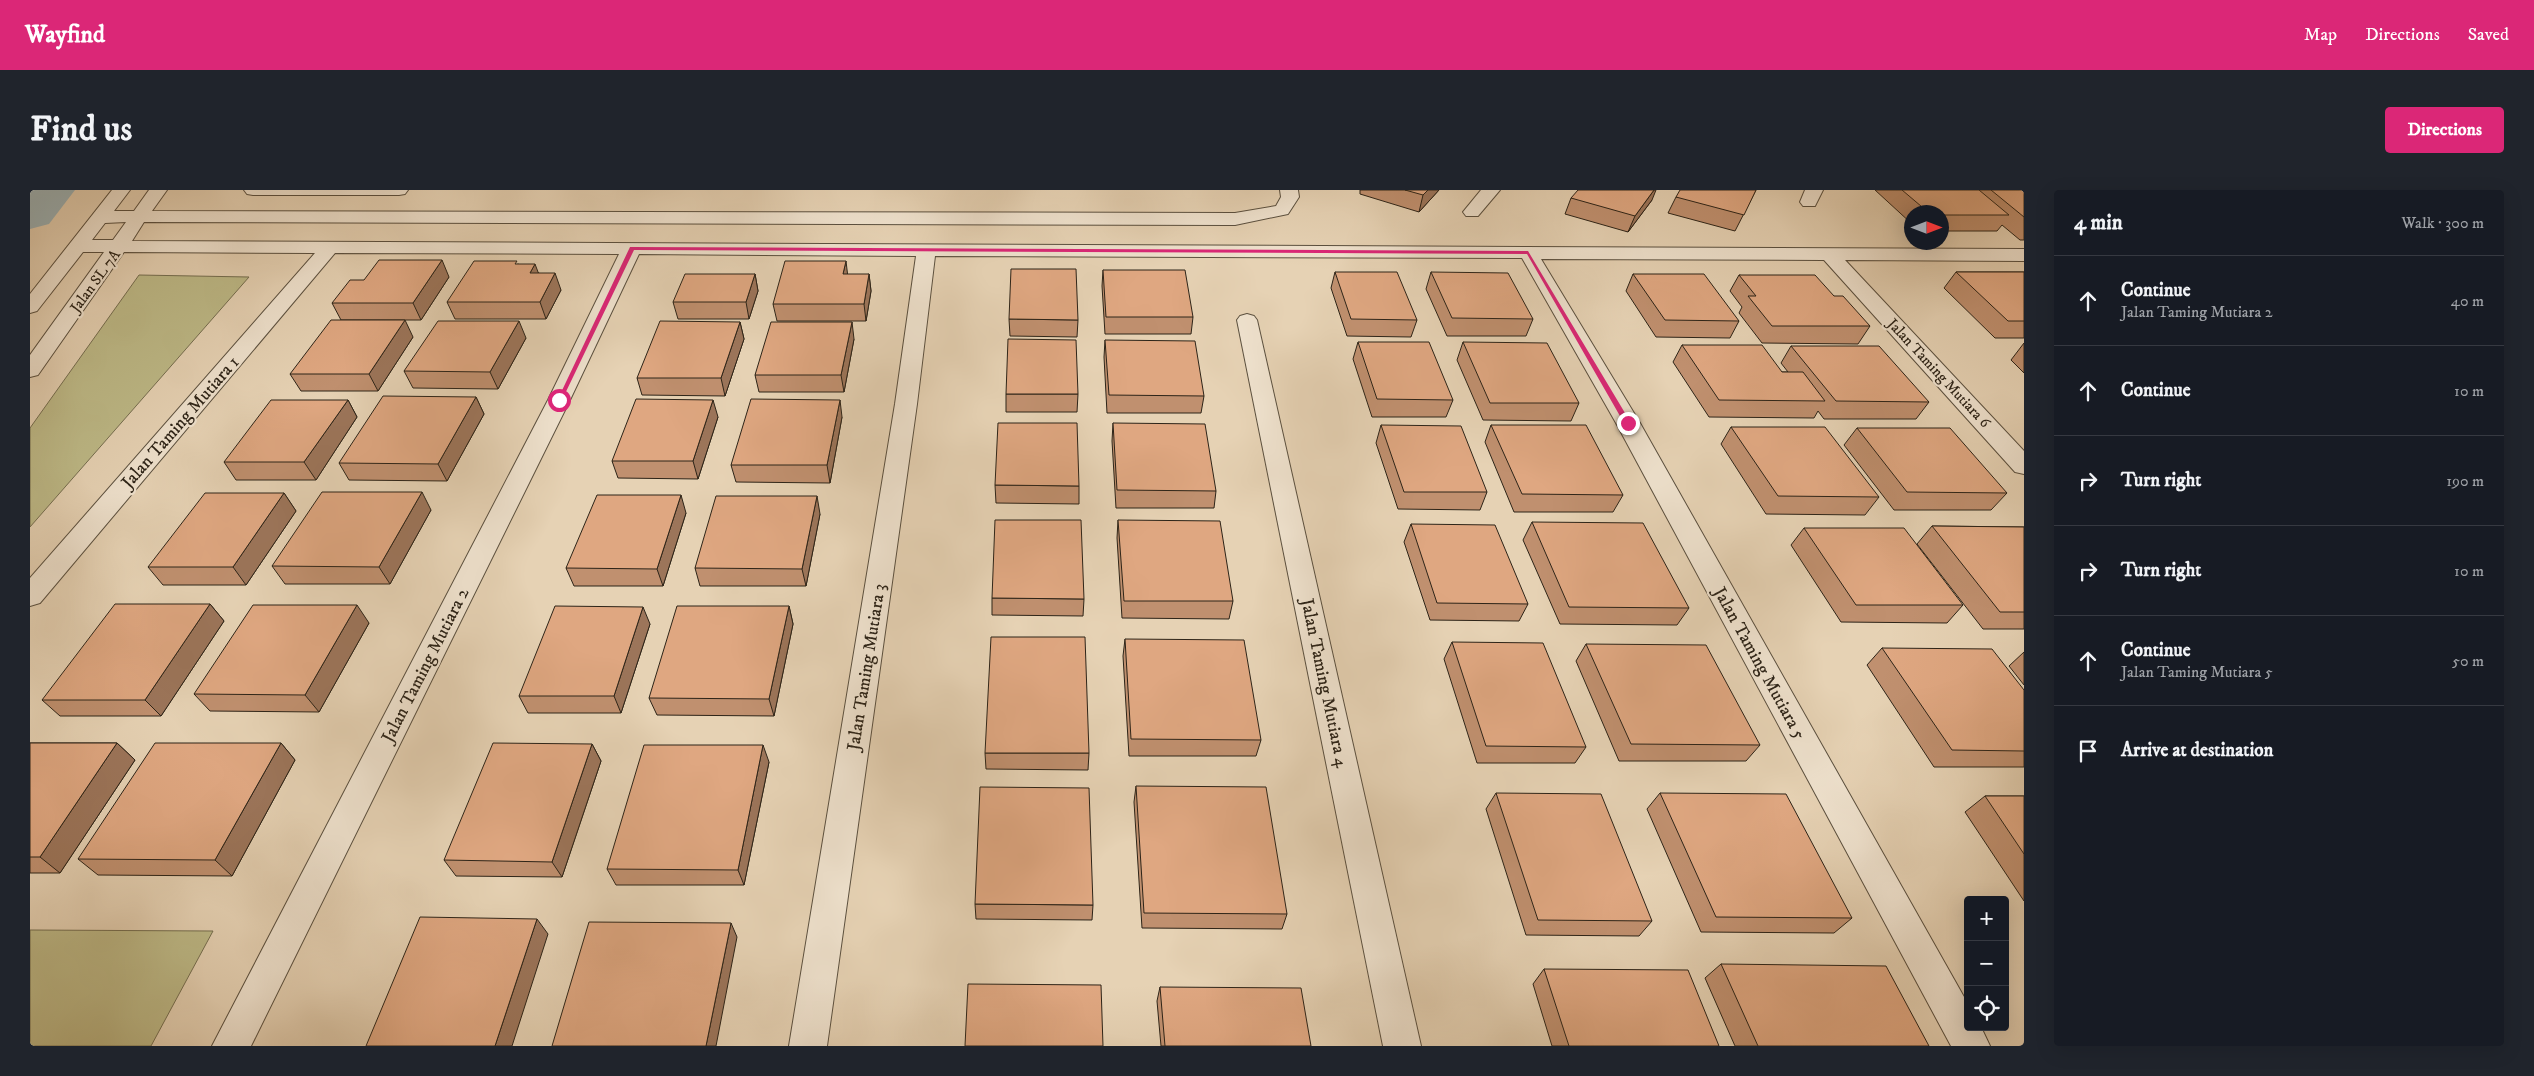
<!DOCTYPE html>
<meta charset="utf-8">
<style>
:root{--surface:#171b24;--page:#20242c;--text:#f1f3f6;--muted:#9ea1a6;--line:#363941;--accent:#db2777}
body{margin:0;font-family:"IM FELL DW Pica",serif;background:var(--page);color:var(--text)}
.controls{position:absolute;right:15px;bottom:15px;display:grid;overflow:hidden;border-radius:5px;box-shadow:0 5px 20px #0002}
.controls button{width:45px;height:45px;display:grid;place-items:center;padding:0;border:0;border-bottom:1px solid var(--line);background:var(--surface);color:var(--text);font:25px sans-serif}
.compass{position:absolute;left:1874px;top:15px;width:45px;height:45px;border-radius:50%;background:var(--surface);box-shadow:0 5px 20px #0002;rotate:90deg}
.stop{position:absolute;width:15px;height:15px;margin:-11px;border:4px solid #db2777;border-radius:50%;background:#fff}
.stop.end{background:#db2777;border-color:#fff;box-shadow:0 1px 5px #0008}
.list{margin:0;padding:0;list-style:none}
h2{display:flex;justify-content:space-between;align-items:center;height:65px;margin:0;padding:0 20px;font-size:21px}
h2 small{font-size:16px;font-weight:400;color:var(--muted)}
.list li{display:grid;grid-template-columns:32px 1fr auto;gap:15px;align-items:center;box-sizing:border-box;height:90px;padding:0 20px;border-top:1px solid var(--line)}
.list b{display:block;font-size:19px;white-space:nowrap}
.list p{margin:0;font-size:16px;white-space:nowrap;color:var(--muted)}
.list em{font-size:16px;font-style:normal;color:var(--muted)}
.icon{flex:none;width:28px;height:28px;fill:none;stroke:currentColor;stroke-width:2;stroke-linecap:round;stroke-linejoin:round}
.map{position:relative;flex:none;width:1994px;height:856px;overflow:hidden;border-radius:5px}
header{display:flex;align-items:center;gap:30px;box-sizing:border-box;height:70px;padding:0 25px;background:var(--accent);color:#fff}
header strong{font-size:24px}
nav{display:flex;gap:28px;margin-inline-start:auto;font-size:18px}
.intro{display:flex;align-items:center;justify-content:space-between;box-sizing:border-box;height:120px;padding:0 30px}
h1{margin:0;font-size:35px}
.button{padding:12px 22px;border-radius:5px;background:var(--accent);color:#fff;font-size:18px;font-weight:700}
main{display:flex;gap:30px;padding:0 30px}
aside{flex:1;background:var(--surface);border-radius:5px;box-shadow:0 5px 20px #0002}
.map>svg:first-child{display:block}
.green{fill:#bdb987;stroke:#756e50}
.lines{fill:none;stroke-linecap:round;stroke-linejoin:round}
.river{fill:#9cb4b9;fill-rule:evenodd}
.minor-casing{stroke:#5b503f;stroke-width:2}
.minor{fill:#efe2ce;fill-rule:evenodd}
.wall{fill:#c0906f;stroke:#2d2418}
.shaded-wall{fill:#9c755a;stroke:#2d2418}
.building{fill:#dfa781;stroke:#2d2418}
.route{fill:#db2777}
.labels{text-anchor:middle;stroke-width:4.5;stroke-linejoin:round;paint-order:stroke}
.far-street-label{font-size:15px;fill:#2d2418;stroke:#efe2ce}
.street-label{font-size:18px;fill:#2d2418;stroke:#efe2ce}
</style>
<header>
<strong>Wayfind</strong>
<nav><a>Map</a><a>Directions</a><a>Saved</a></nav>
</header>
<div class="intro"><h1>Find us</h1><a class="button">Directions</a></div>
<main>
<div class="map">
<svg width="1994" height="856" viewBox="0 0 1994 856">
<rect width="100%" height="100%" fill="#e6d2b4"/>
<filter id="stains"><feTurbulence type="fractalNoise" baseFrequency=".004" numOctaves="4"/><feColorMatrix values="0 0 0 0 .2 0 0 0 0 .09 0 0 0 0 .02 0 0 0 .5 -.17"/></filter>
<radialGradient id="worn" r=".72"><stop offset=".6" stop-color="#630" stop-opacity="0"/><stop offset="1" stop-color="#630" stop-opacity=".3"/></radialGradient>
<g class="green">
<path d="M109 85 219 87 0 337V238Z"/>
<path d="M0 740 183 741 121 856H0Z"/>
</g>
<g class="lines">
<path class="river" d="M0 0H45L19 34 0 39Z"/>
<g class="minor-casing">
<g id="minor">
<path d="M82 0H100L84 21H104L119 0H137L122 21 1205 23 1246 16 1251 7 1250 0H1268L1269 7 1258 24 1205 35 114 32 102 51 1994 59V71L1815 70 1994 261V284L1985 282 1794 70 1511 69 1610 233 1938 814V837H1951L1960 856H1921L1586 233 1492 68 905 66 887 214 797 856H759L865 214 886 66 609 64 540 210 221 856H182L518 210 589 64 305 63 10 413 0 416V388L285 63 94 62 8 185 0 187V165L74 62H53L7 121 0 123V104ZM96 32 83 50H62L75 33Z"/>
<path d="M214 0H378L375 4 369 5H223L217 4Z"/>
<path d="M1451 0H1470L1448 26H1436L1433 22Z"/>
<path d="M1775 0H1793L1785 16H1773L1770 12Z"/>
<path d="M1217 124 1224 126 1227 130 1391 856H1353L1207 130 1210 126Z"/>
</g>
</g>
<use href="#minor" class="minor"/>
</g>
<g class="wall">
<path d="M1330 0H1409L1389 22 1330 4Z"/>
<path d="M1726 0 1705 41 1638 23 1646 7Z"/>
<path d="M1845 0H1994V50H1990L1972 35 1967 41H1912V22H1882V34Z"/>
<path d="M1541 8 1622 10 1598 42 1535 24Z"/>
<path d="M488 74 509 83 531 100 516 129H425L417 112Z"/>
<path d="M1073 80 1163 127 1161 144H1075L1072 96Z"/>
<path d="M1305 82 1387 130 1381 147 1317 146 1301 98Z"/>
<path d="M1401 82 1503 129 1496 146H1417L1396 99Z"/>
<path d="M1926 82H1994V148H1965L1914 98Z"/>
<path d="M725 84 728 101 719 129H648L643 112Z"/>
<path d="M839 84 841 101 836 131H747L743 114Z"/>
<path d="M1603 84 1709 131 1700 148 1626 147 1596 101Z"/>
<path d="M1709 85 1804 106 1840 136 1828 154 1732 153 1709 123 1712 117 1700 101Z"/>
<path d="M419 87 391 130H311L302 113Z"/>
<path d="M979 129 1048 130 1047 147 980 146Z"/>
<path d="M710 132 714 149 695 206 612 205 607 188Z"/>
<path d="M383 147 348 201H271L260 184Z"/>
<path d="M496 148 468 199 383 198 374 181Z"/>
<path d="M824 149 814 202H729L725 185Z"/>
<path d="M1075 150 1174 206 1171 223H1077L1074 167Z"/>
<path d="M1328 152 1423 210 1416 227H1342L1323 169Z"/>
<path d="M1433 152 1549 213 1541 231 1453 230 1427 170Z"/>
<path d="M1994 153V183L1981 170Z"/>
<path d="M1652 155 1752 182H1758L1751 173 1761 156 1899 212 1886 229H1794L1788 221 1784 228 1679 227 1643 172Z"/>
<path d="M976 204H1048L1047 222H976Z"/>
<path d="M446 207 454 224 417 291 319 290 309 273Z"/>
<path d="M318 210 327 227 286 290H206L194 272Z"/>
<path d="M688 227 668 289 588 288 582 271Z"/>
<path d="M812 227 800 293 706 292 701 275Z"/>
<path d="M1083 233 1186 301 1184 318H1086L1082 251Z"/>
<path d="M1351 235 1457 302 1450 320 1368 319 1346 253Z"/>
<path d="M1461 235 1593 305 1583 322H1484L1455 252Z"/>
<path d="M1701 237 1849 307 1835 325 1736 324 1691 254Z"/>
<path d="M1827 238 1977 303 1961 320H1864L1814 255Z"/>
<path d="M965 295 1049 296V314L966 313Z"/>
<path d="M254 303 266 321 216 395H133L118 377Z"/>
<path d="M401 320 360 394H255L242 376Z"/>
<path d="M656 323 633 396H544L536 378Z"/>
<path d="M790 324 776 396H670L665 378Z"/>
<path d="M1088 330 1203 411 1199 429 1092 428 1087 348Z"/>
<path d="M1502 332 1659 418 1647 435 1530 434 1493 350Z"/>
<path d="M1381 334 1498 414 1489 431 1400 430 1374 352Z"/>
<path d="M1902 336 1994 337V439H1953L1887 354Z"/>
<path d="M1774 338 1933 415 1917 433 1811 432 1761 355Z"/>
<path d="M962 408 1054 409 1053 426 962 425Z"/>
<path d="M180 414 194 431 131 526H30L12 510Z"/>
<path d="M759 416 763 434 744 526 627 525 619 508Z"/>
<path d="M339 433 289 522 180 521 164 504Z"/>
<path d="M620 434 591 523H498L489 506Z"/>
<path d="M1095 449 1231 550 1226 566H1099L1093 466Z"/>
<path d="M1422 452 1556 557 1545 573H1447L1414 469Z"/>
<path d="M1556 454 1730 555 1716 571H1589L1546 471Z"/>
<path d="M1852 458 1994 500V577H1904L1837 475Z"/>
<path d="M1994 462V495L1979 476Z"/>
<path d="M0 553H87L105 570 30 683H0Z"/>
<path d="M251 553 265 570 202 686 68 685 48 669Z"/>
<path d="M562 554 571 571 532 687 426 686 414 670Z"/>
<path d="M955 563H1059L1058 580 956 579Z"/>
<path d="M739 572 714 695H586L577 679Z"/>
<path d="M1106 596 1257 724 1252 739 1112 738 1104 612Z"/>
<path d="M1466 603 1622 731 1609 746 1496 745 1456 619Z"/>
<path d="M1630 603 1822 728 1804 743 1671 742 1617 619Z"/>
<path d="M1955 606H1994V711L1935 622Z"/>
<path d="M945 714 1063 715 1062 730 946 729Z"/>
<path d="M1691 774 1899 856H1705L1675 788Z"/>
<path d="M1514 779 1689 856H1522L1503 794Z"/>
<path d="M1130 797 1281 856H1131L1127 811Z"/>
</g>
<g class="shaded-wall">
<path d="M1398 0H1409L1389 22 1393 5Z"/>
<path d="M1624 0H1626L1622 10 1598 42 1605 26Z"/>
<path d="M412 70 419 87 391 130 383 113Z"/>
<path d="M816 71 818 88 813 84Z"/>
<path d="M505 74 511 90 500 83Z"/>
<path d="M525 83 531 100 516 129 510 112Z"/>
<path d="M725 84 728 101 719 129 716 112Z"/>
<path d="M839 84 841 101 836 131 834 114Z"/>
<path d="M375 130 383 147 348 201 339 184Z"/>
<path d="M489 131 496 148 468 199 460 182Z"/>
<path d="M710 132 714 149 695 206 691 188Z"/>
<path d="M822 132 824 149 814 202 811 185Z"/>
<path d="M446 207 454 224 417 291 408 274Z"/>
<path d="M318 210 327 227 286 290 274 272Z"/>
<path d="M683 210 688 227 668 289 663 271Z"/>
<path d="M810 210 812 227 800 293 797 275Z"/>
<path d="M392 302 401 320 360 394 349 377Z"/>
<path d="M254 303 266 321 216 395 203 377Z"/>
<path d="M651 305 656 323 633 396 627 379Z"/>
<path d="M787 306 790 324 776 396 772 379Z"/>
<path d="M180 414 194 431 131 526 115 510Z"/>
<path d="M327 415 339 433 289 522 275 505Z"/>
<path d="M759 416 763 434 744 526 739 509Z"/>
<path d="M613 417 620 434 591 523 584 506Z"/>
<path d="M87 553 105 570 30 683 10 667Z"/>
<path d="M251 553 265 570 202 686 185 670Z"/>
<path d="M562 554 571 571 532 687 522 672Z"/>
<path d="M733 555 739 572 714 695 708 680Z"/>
<path d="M507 729 518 744 482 856H465Z"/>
<path d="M701 733 707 747 686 856H676Z"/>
</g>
<g class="building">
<path d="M1375 0H1398L1393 5Z"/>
<path d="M1548 0H1624L1605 26 1541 8Z"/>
<path d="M1650 0H1726L1714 25 1646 7Z"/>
<path d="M1872 0H1949L1979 25H1912V22H1898Z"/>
<path d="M1961 0H1994V27Z"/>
<path d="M349 70H412L383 113H302L320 90H334Z"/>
<path d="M444 71H487L485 74H505L500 83H525L510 112H417Z"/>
<path d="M755 71H816L813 84H839L834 114H743Z"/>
<path d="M981 79H1046L1048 130 979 129Z"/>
<path d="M1073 80H1155L1163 127H1076Z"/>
<path d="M1305 82H1367L1387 130 1321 129Z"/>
<path d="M1401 82 1478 83 1503 129 1422 128Z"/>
<path d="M1926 82H1994V131H1978Z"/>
<path d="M655 84H725L716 112H643Z"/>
<path d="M1603 84H1674L1709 131 1635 130Z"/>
<path d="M1709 85H1785L1804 106H1813L1840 136H1742L1718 106H1726Z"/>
<path d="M301 130H375L339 184H260Z"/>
<path d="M408 131H489L460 182 374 181Z"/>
<path d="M630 131 710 132 691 188H607Z"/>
<path d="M741 132H822L811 185H725Z"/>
<path d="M978 149 1046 150 1048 204H976Z"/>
<path d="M1075 150 1165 151 1174 206 1079 205Z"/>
<path d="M1328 152H1399L1423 210 1347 209Z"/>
<path d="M1433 152 1517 153 1549 213H1460Z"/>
<path d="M1652 155H1732L1752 182H1773L1795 211 1689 210Z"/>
<path d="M1761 156H1849L1899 212 1806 211Z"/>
<path d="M353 206 446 207 408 274 309 273Z"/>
<path d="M606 209 683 210 663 271H582Z"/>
<path d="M721 209 810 210 797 275H701Z"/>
<path d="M241 210H318L274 272H194Z"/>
<path d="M968 233H1047L1049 296 965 295Z"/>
<path d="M1083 233 1175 234 1186 301 1087 300Z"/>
<path d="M1351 235 1431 236 1457 302H1374Z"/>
<path d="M1461 235H1556L1593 305 1492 304Z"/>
<path d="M1701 237H1795L1849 307 1748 306Z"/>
<path d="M1827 238H1920L1977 303 1877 302Z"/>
<path d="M292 302H392L349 377 242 376Z"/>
<path d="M175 303H254L203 377H118Z"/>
<path d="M567 305H651L627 379 536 378Z"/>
<path d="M686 306H787L772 379 665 378Z"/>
<path d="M965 330H1051L1054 409 962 408Z"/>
<path d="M1088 330 1190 331 1203 411H1094Z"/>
<path d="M1502 332 1613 333 1659 418 1539 417Z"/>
<path d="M1381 334 1465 335 1498 414 1407 413Z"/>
<path d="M1902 336 1994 337V422H1970Z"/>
<path d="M1774 338H1874L1933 415H1826Z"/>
<path d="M85 414H180L115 510H12Z"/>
<path d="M223 415H327L275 505 164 504Z"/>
<path d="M525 416 613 417 584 506H489Z"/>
<path d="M647 416H759L739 509 619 508Z"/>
<path d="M961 447H1055L1059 563H955Z"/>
<path d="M1095 449 1214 450 1231 550 1101 549Z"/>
<path d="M1422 452 1513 453 1556 557 1456 556Z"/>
<path d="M1556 454 1676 455 1730 555 1601 554Z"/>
<path d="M1852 458 1962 459 1994 500V561L1922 560Z"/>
<path d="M0 553H87L10 667H0Z"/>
<path d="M125 553H251L185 670 48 669Z"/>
<path d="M463 553 562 554 522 672 414 670Z"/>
<path d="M614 555H733L708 680 577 679Z"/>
<path d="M1106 596 1236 597 1257 724 1114 723Z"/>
<path d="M950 597 1059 598 1063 715 945 714Z"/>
<path d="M1466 603 1571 604 1622 731 1508 730Z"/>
<path d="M1630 603 1756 604 1822 728 1686 727Z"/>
<path d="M1955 606H1994V664Z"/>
<path d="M390 727 507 729 465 856H336Z"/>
<path d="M559 732 701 733 676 856H522Z"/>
<path d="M1691 774 1856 776 1899 856H1728Z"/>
<path d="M1514 779 1658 780 1689 856H1539Z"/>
<path d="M938 794 1071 795 1073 856H935Z"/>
<path d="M1130 797 1271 798 1281 856H1135Z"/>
</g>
<path class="route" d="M600 57 1498 61 1601 233 1598 236 1594 233 1497 64 604 60 532 210 527 211Z"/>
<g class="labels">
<g class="far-street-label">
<text transform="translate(65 91) rotate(-54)" y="5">Jalan SL 7A</text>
<text transform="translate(1909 183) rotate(47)" y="5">Jalan Taming Mutiara 6</text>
</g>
<g class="street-label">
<text transform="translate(150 232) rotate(-49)" y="6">Jalan Taming Mutiara 1</text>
<text transform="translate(1730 473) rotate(61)" y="6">Jalan Taming Mutiara 5</text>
<text transform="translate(395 475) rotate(-63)" y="6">Jalan Taming Mutiara 2</text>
<text transform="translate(836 477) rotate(-81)" y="6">Jalan Taming Mutiara 3</text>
<text transform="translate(1295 493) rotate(78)" y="6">Jalan Taming Mutiara 4</text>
</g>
</g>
<rect width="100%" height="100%" filter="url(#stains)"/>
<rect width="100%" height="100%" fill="url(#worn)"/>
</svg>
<div class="controls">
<button>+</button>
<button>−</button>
<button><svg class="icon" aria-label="locate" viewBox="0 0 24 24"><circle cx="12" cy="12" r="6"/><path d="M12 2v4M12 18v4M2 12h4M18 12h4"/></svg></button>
</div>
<svg class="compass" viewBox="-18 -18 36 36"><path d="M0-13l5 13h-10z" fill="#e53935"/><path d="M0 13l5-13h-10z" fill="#9ea1a6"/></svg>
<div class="stop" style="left:529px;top:210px"></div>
<div class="stop end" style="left:1598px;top:233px"></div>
</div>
<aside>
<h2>4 min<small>Walk · 300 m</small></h2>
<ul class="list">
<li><svg class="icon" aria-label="ahead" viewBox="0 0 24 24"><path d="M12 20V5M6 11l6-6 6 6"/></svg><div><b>Continue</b><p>Jalan Taming Mutiara 2</p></div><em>40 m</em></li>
<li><svg class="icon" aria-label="ahead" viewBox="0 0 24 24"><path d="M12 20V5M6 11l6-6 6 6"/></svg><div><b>Continue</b></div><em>10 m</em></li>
<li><svg class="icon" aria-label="right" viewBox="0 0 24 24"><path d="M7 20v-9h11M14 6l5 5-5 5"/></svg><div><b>Turn right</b></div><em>190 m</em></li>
<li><svg class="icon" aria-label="right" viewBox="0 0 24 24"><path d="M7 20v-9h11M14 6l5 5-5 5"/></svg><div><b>Turn right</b></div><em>10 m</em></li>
<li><svg class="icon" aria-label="ahead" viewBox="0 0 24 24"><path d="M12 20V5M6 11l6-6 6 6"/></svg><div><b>Continue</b><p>Jalan Taming Mutiara 5</p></div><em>50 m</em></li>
<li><svg class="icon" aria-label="arrive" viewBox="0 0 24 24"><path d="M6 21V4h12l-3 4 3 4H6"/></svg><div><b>Arrive at destination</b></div></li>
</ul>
</aside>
</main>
